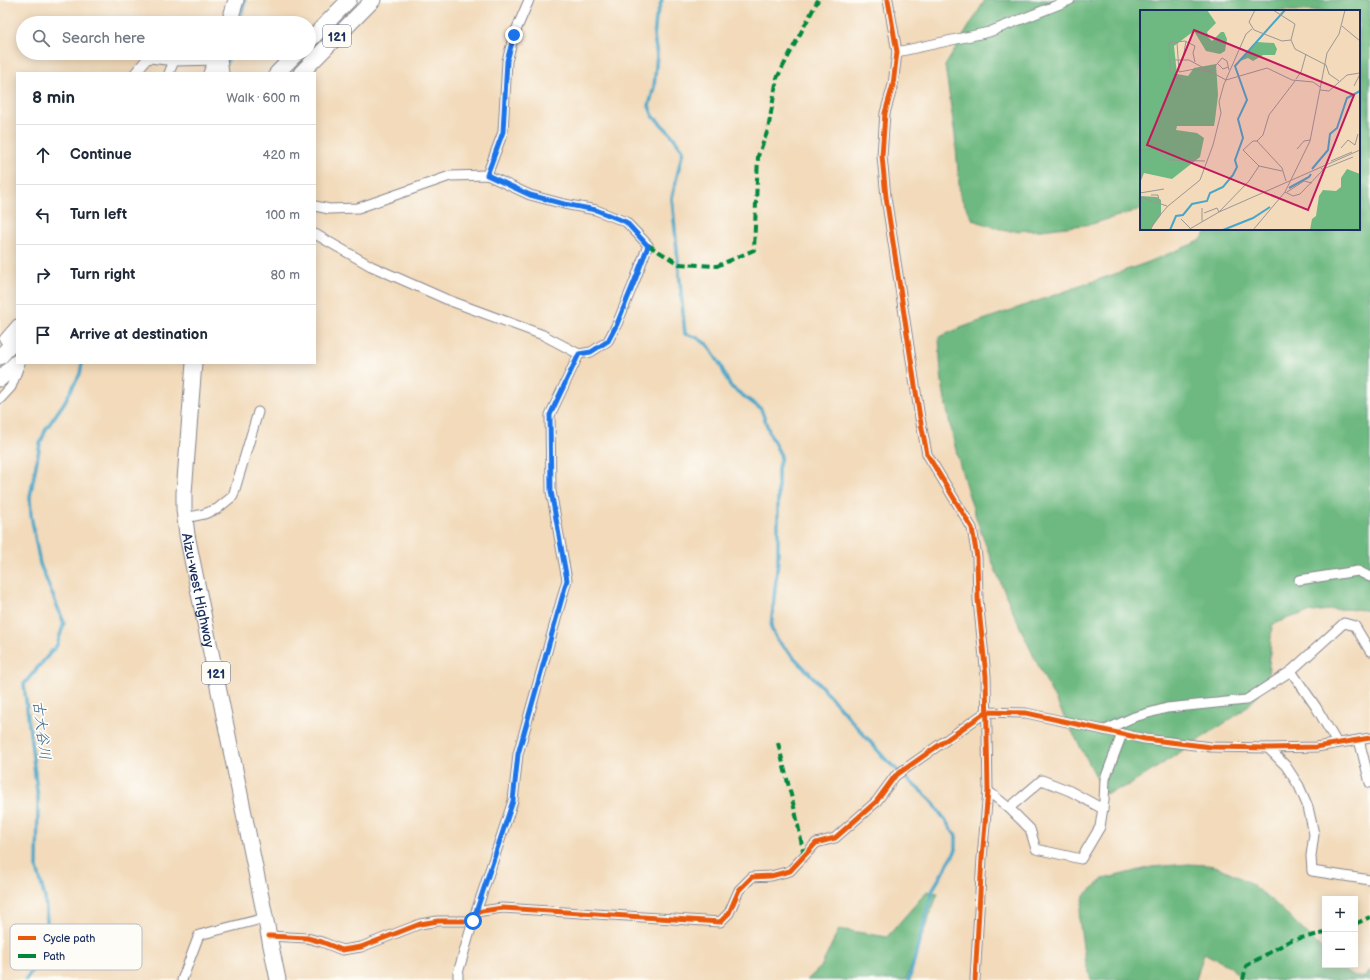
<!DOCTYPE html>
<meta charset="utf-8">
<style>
:root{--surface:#fff;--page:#f6f6f7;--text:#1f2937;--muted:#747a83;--line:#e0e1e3}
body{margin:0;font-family:"Balsamiq Sans","Klee One",sans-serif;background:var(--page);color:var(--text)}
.controls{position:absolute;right:12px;bottom:12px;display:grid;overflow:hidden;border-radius:0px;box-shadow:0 2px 10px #0003}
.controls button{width:36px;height:36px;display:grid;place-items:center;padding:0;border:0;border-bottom:1px solid var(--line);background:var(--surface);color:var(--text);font:20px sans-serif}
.stop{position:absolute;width:12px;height:12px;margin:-9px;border:3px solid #1a73e8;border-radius:50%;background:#fff}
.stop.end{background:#1a73e8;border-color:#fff;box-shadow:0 1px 4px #0008}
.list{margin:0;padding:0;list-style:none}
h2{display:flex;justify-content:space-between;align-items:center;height:52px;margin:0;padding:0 16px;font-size:17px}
h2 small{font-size:13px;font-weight:400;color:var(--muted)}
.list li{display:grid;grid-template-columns:26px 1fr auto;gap:12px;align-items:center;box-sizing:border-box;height:60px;padding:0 16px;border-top:1px solid var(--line)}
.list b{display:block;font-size:15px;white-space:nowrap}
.list em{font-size:13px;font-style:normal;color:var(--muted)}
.icon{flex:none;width:22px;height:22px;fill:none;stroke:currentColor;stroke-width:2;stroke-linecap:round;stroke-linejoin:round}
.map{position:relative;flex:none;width:1370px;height:980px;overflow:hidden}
.search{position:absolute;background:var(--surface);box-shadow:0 2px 10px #0003;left:16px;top:16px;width:300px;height:44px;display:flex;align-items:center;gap:10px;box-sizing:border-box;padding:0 14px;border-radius:22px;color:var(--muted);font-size:15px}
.panel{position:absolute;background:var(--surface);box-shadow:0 2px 10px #0003;left:16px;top:72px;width:300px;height:292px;border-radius:0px}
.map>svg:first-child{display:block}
.forest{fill:#6eb981;stroke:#447470}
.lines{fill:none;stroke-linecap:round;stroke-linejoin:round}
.stream{stroke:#49a6c8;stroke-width:3.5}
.minor-casing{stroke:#86848c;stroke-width:11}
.trunk-casing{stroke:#86848c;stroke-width:17}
.minor{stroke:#fff;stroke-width:9}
.trunk{stroke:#fff;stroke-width:15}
.quiet{stroke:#00873e;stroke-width:4;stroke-dasharray:8 4;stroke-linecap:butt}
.cycleway-casing{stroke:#fdfcf7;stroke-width:8}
.cycleway{stroke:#e8590c;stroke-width:5}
.route{stroke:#1a73e8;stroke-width:5}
.labels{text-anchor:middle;stroke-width:3.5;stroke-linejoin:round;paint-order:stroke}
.shield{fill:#fdfcf7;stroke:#5f6c8c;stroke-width:1}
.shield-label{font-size:13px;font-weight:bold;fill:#1b2f5e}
.street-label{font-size:14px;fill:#1b2f5e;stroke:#fdfcf7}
.water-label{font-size:15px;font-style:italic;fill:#2d5f88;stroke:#fdfcf7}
.inset-river{fill:none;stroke:#49a6c8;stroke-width:2}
.inset-road{fill:none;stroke:#9c9695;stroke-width:1}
.view{fill:#c2185b;fill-opacity:0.15;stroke:#c2185b;stroke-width:2}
.inset-edge{fill:none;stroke:#1b2f5e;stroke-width:2}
.key{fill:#fdfcf7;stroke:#b9bec9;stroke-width:1}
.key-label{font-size:11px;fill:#1b2f5e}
</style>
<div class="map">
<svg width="1370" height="980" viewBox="0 0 1370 980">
<rect width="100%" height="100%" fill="#fdfcf7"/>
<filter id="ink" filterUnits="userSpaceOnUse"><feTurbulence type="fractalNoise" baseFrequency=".025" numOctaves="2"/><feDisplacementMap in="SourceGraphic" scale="8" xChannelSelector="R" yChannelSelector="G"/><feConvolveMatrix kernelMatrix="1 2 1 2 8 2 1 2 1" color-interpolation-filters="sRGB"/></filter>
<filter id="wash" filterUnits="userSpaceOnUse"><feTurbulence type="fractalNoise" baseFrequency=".012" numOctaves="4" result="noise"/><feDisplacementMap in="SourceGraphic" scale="16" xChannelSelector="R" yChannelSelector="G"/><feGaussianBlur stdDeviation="0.9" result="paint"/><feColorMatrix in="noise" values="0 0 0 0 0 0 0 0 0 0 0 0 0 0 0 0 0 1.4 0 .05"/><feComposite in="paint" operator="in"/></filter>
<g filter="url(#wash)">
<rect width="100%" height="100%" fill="#f2daba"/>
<g class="forest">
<path d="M985 0H1370V611C1353 607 1313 610 1295 616 1287 618 1280 622 1272 625L1268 678 1256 698 1240 713 1130 785 1105 794C1082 749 1057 705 1035 659 993 572 957 479 942 382 940 367 940 352 939 337L963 327 1146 263 1200 241 1209 229H1359V11H1141V209L1092 224 1041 230 1006 231 973 220 960 196 955 135 945 66Z"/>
<path d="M1189 864C1198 865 1208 864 1217 867 1260 882 1293 921 1325 952V965H1338C1348 974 1351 978 1365 977L1370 970V980H1244L1229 966 1204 953 1196 980H1091L1085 961 1079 918 1084 896 1103 879 1152 867Z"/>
<path d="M927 891 938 893 906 980H807L821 967 839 929 887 937Z"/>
</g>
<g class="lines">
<g class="stream">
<path d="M662 0 656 18 654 37 657 55 654 87 649 106 653 116 670 133 683 150 672 198 685 334 696 337 708 345 720 364 730 386 761 409 770 434 781 456 778 469V561L771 628 778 641 814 678 887 761 931 800 956 836V850L933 889 909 980"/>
<path d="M239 23 245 0"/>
<path d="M224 66 228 60 230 53"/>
<path d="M26 980 36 963 48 935 45 898 37 868 38 799 24 684 57 645 64 623 40 564 31 515 30 497 40 444 46 429 64 403 80 374 82 363"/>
</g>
</g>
</g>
<g filter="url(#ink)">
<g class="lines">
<g class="minor-casing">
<g id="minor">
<path d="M888 0 897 52 893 85 885 113 882 156 886 197 920 418 927 454 972 528 977 557 978 600 986 676 988 791 982 858 975 980"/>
<path d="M897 52 989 32 1070 0"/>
<path d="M135 73 146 60 150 58 174 61 219 60"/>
<path d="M169 73 174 61"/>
<path d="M208 73 214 60"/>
<path d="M487 175 503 132 507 61 514 35 529 0"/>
<path d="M315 206 329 209 358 208 450 176 487 175 530 195 564 204 596 210 626 222 648 245 635 280 617 324 608 341 591 352 579 354 543 335 448 300 371 266 315 234"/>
<path d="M14 346H10L4 339 17 324"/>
<path d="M0 399 11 387 20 363"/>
<path d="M185 518 204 514 217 509 233 496 258 412"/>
<path d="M1299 580 1358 571 1370 577"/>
<path d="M1291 671 1316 707 1337 743"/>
<path d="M1105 730 1134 717 1167 708 1246 700 1291 671 1344 623 1355 626 1370 651"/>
<path d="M1359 740 1370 783"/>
<path d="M1268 748 1286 766 1299 786 1308 807 1314 834 1311 856 1312 871 1370 880"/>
<path d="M988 791 1009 808 1030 829 1036 849 1081 859 1100 827 1104 801 1105 779 1122 734"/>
<path d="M1009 808 1042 780 1070 791 1103 809"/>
<path d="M476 912 513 801 518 754 567 580 551 491 550 415 579 354"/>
<path d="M269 936 307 938 322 942 342 950 361 947 420 924 438 921H473L476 912 502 908 720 922 729 913 739 890 752 877 771 876 790 871 816 843 835 838 876 802 895 776 986 712 1026 713 1145 739 1211 747 1268 748 1316 747 1370 738"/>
<path d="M182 980 199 935 265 918"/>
<path d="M458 980V973L473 921"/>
</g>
</g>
<g class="trunk-casing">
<g id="trunk">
<path d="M229 23 236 0"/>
<path d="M309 41 349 0"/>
<path d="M221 73 219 60 221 53"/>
<path d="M277 73 297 53"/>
<path d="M301 73 373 0"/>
<path d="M0 357 17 338"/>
<path id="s1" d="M194 363 184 493V509L187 535 278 980"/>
<path d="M0 379 17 362"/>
</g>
</g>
<use href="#minor" class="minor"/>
<use href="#trunk" class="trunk"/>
<g class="quiet">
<path d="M648 245 679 264 717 266 754 250 758 156 768 130 777 78 818 0"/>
<path d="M778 743 796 815 804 856"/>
<path d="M1355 924 1370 917"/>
<path d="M1243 980 1246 966 1291 940 1325 933"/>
</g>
<g class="cycleway-casing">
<g id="cycleway">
<path d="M888 0 897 52 893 85 885 113 882 156 886 197 920 418 927 454 972 528 977 557 978 600 986 676 988 791 982 858 975 980"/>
<path d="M269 936 307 938 322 942 342 950 361 947 420 924 438 921H473L476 912 502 908 720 922 729 913 739 890 752 877 771 876 790 871 816 843 835 838 876 802 895 776 986 712 1026 713 1145 739 1211 747 1268 748 1316 747 1370 738"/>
</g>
</g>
<use href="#cycleway" class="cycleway"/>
</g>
</g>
<g class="lines" filter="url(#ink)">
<path class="route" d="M473 921 513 801 518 754 567 580 551 491 550 415 579 354 591 352 608 341 617 324 635 280 648 246 626 222 596 210 564 204 530 195 487 175 503 132 507 61 514 35"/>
</g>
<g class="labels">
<g class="shield">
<rect x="323" y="25" width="28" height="22" rx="3"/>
<rect x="202" y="662" width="28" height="22" rx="3"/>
</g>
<g class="shield-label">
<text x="337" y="41">121</text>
<text x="216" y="678">121</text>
</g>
<g class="street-label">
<text dy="5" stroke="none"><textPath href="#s1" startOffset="229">Aizu-west Highway</textPath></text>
</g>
<g class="water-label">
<text transform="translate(42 730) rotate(83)" y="5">古大谷川</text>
</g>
</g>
<g transform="translate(1140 10)">
<rect width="220" height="220" fill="#f2daba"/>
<path d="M0 0H67L76 13 67 22 69 28 72 31 81 22H84L87 29 85 41 80 44 66 41 54 21 34 36 37 64 48 66 54 58 76 54 78 85 75 110 74 116H37L36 120 57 123 64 128 60 147 32 169 4 163 0 173ZM117 32 134 33 137 39 135 45H123L113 51 108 48 100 51ZM207 159 220 164V219L170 220 172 209 176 206 179 186 183 180 196 181 201 177V168ZM0 186 17 187 21 190V205L10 220H0Z" fill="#6eb981"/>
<path class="inset-river" d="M172 159 188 140 190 124 197 118 207 88 220 81M149 178 169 167 171 164M30 220 36 206 43 205 52 194 67 191 70 183 83 177 93 165 97 157 95 150 103 128 98 109 107 90 95 56 145 0M83 220 113 208 130 197"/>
<path class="inset-road" d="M115 0 109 12 114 20 142 31 151 30 155 39 186 55 189 64 199 71M133 0 155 14 151 30M202 16 220 31M37 32 39 62 55 59 71 62M43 49 46 31M29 50H49L86 70 127 58 152 70 173 72 180 77M77 53 83 59 88 57M71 61 82 48 87 51 89 60M156 69 161 62 166 44M43 70 36 68 30 60 29 33 45 31 55 36 53 43 55 52M214 76 220 64M180 80 189 81 207 65 220 63M117 131 123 125 129 105 155 71M201 138 208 130 215 135 218 124M157 139 164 131 170 130M0 140 17 139 28 150 65 151M191 151 212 142M183 159 213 147M142 161 119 156 103 140 113 131H117L142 158 146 171M145 182 153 186 160 184 183 160 181 158M147 182 164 171 172 173M0 183 24 179M11 185H18L19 192M0 187 27 196M64 203 77 198 79 202 109 171 119 156M41 209 50 218M62 211V198M11 220 13 213 28 196 60 170 73 135 81 103 79 92 84 74 106 24 112 19M48 220 79 202 220 140M113 220 145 182 170 131 187 43 199 24 205 0"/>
<path class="view" d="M54 20 214 85 168 200 7 135Z"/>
<rect width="220" height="220" class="inset-edge"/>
</g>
<rect x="10" y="924" width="132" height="46" rx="6" class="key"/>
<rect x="18" y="936" width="18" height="4" fill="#e8590c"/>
<rect x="18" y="954" width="18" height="4" fill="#00873e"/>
<g class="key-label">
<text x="43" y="942">Cycle path</text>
<text x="43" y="960">Path</text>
</g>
</svg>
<div class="controls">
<button>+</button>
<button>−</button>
</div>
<div class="stop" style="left:473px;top:921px"></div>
<div class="stop end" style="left:514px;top:35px"></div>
<div class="search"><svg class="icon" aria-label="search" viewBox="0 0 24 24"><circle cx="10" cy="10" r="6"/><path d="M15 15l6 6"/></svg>Search here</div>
<section class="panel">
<h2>8 min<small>Walk · 600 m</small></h2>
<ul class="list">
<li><svg class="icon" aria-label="ahead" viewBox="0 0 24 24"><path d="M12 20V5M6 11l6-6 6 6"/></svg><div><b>Continue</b></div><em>420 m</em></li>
<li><svg class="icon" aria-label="left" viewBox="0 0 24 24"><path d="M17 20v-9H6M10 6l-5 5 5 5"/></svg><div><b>Turn left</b></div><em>100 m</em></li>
<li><svg class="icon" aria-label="right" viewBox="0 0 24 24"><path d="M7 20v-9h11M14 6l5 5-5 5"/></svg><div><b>Turn right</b></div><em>80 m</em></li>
<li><svg class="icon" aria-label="arrive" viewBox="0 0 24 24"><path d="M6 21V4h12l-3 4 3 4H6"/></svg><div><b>Arrive at destination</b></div></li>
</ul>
</section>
</div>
